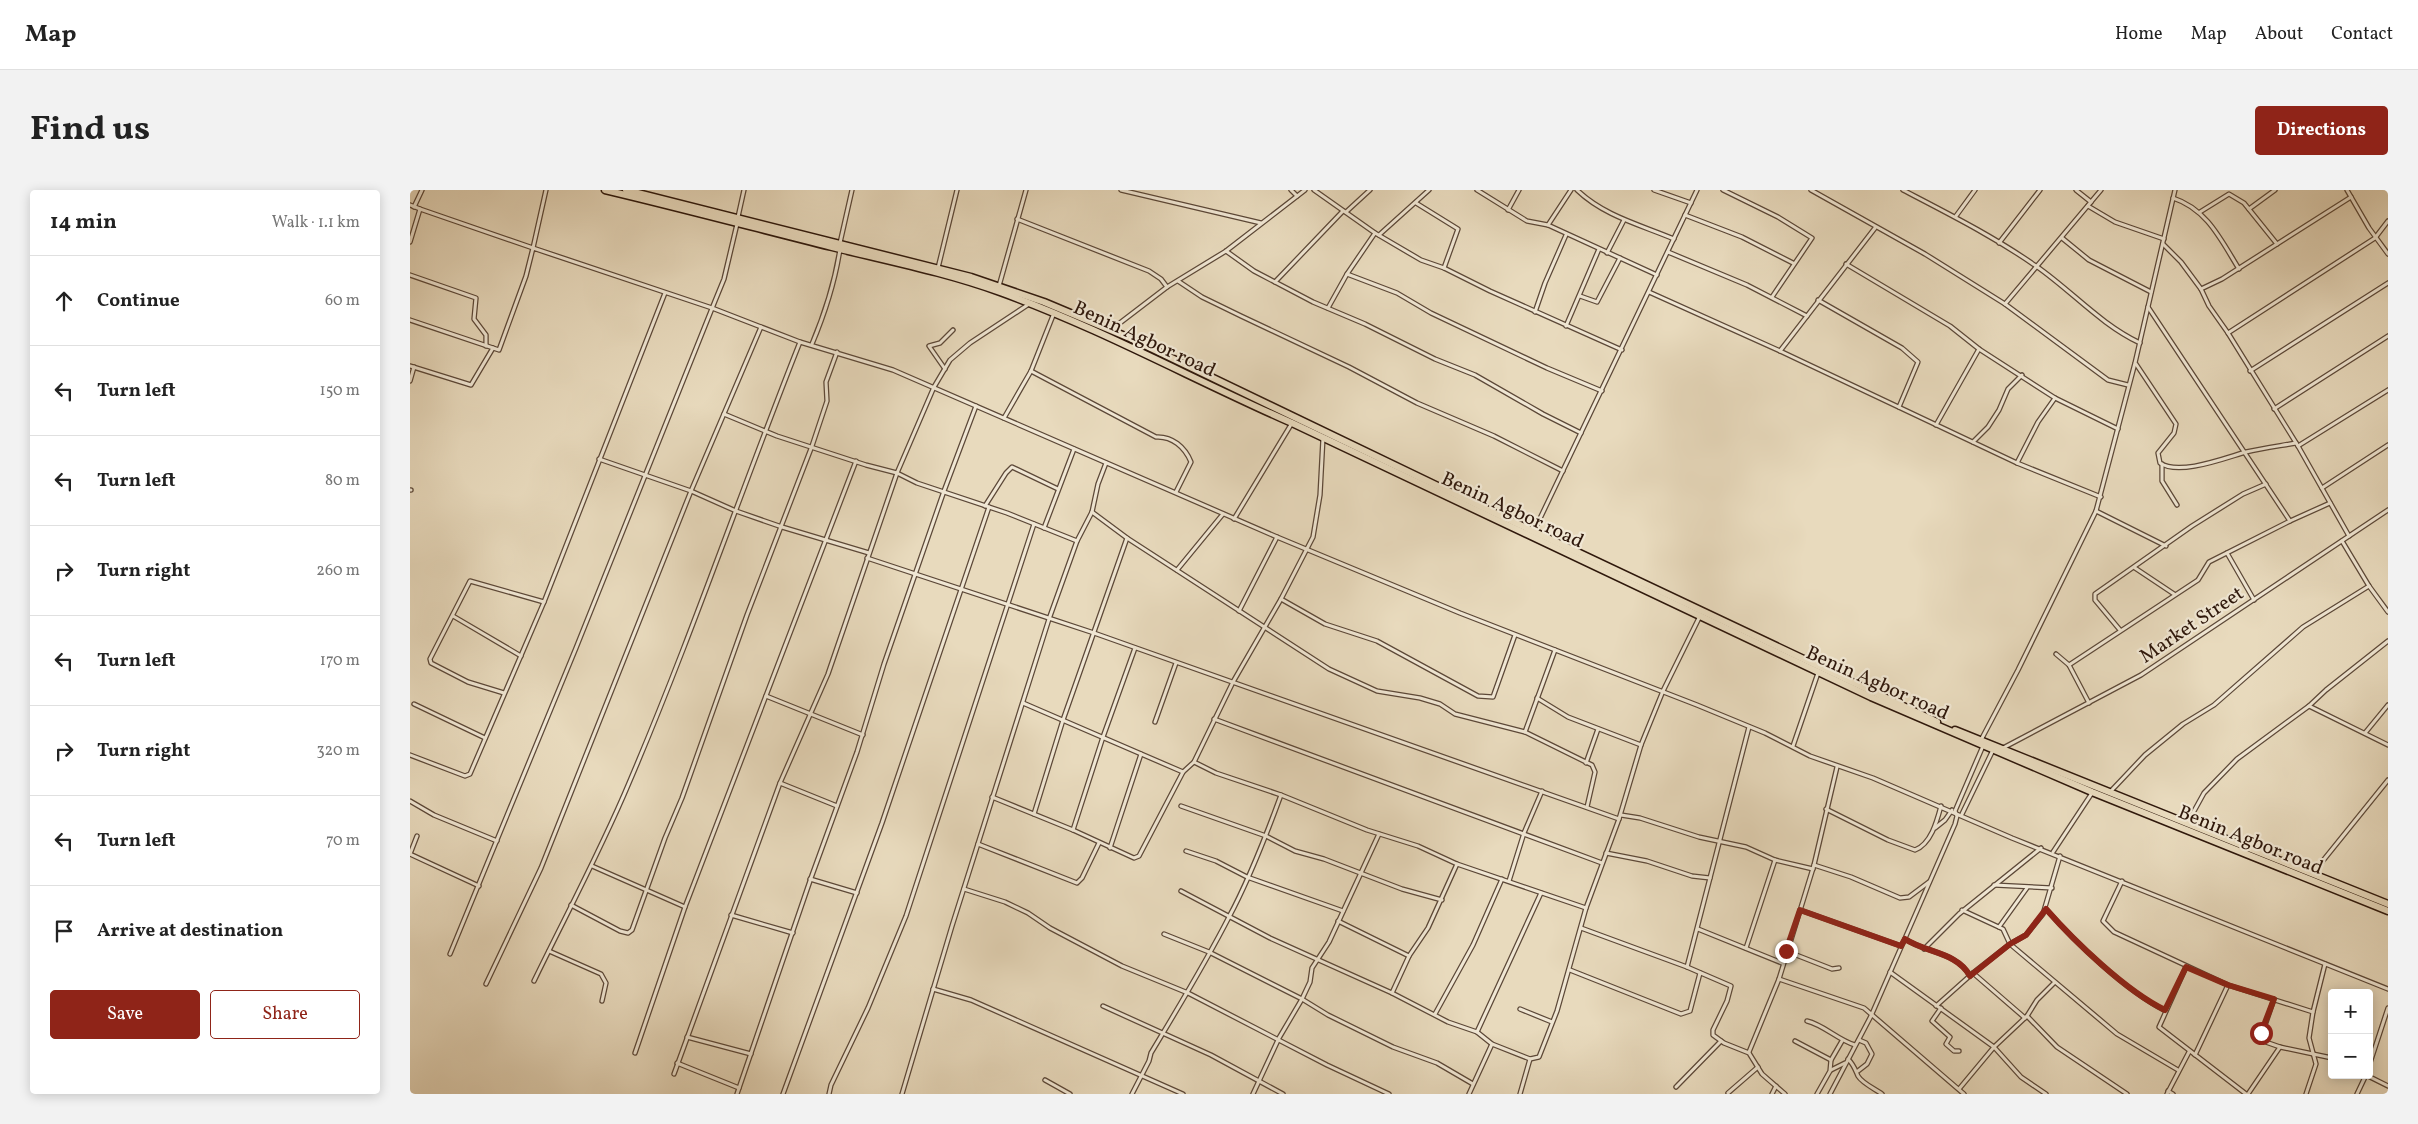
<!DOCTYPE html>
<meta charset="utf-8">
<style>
:root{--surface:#fff;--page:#f2f2f2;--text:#222;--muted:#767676;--line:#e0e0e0;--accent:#8f2418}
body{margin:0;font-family:Vollkorn,serif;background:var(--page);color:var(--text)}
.controls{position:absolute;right:15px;bottom:15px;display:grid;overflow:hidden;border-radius:5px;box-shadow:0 2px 12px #0003}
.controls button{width:45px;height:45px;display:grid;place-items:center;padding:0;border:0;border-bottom:1px solid var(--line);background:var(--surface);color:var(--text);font:25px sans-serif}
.stop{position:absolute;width:15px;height:15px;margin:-11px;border:4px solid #8f2418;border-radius:50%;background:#fff}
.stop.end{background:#8f2418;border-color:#fff;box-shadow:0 1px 5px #0008}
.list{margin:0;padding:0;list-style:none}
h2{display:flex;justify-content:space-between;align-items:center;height:65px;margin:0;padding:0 20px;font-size:21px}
h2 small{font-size:16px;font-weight:400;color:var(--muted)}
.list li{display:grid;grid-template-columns:32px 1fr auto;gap:15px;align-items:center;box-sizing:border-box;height:90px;padding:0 20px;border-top:1px solid var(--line)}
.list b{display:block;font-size:19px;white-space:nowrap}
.list em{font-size:16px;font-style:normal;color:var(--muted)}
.actions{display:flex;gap:10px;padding:15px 20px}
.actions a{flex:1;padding:11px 0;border:1px solid var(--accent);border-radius:5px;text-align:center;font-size:18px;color:var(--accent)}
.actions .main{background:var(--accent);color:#fff}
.icon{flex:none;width:28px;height:28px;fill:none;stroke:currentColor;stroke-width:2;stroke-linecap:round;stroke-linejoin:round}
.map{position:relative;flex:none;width:1978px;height:904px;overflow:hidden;border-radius:5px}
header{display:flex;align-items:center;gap:30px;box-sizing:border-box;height:70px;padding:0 25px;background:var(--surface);border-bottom:1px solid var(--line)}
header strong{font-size:24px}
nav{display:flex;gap:28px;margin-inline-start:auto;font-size:18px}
.intro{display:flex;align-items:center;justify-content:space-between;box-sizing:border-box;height:120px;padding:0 30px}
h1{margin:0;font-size:35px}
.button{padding:12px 22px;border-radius:5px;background:var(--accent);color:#fff;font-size:18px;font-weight:700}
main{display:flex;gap:30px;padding:0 30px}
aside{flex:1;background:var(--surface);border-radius:5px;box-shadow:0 2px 12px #0003}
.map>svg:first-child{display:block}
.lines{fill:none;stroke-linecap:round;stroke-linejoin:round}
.street-casing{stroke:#5c4838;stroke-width:5.5}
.highway-casing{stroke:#2e170b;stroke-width:9}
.street{stroke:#f0e7d4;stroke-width:3}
.highway{stroke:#e8dabd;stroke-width:6}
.route{stroke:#8f2418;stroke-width:6}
.labels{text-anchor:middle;stroke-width:4.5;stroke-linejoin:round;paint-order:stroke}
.street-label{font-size:20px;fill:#2e170b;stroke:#f0e7d4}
</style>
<header>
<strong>Map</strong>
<nav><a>Home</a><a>Map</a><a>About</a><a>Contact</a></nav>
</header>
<div class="intro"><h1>Find us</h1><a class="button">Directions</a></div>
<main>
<aside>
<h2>14 min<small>Walk · 1.1 km</small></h2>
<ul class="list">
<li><svg class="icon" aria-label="ahead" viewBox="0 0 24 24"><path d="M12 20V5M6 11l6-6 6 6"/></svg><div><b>Continue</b></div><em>60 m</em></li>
<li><svg class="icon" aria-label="left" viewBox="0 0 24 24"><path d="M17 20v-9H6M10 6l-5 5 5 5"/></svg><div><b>Turn left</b></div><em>150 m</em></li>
<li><svg class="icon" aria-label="left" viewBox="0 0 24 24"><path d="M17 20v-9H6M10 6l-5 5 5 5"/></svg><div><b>Turn left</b></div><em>80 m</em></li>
<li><svg class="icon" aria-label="right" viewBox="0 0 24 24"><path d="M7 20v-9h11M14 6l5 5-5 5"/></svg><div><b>Turn right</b></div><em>260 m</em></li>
<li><svg class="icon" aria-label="left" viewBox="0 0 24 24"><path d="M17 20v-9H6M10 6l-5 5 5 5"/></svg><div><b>Turn left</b></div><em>170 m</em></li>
<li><svg class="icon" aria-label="right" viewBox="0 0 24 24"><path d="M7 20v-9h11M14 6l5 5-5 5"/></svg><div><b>Turn right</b></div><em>320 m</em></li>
<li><svg class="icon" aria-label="left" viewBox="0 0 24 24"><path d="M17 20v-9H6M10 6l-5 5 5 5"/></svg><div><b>Turn left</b></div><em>70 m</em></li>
<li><svg class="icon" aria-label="arrive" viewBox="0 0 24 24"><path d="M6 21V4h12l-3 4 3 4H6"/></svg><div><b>Arrive at destination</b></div></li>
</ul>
<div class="actions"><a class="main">Save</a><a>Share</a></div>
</aside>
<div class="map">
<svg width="1978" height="904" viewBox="0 0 1978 904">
<rect width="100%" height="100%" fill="#e8dabd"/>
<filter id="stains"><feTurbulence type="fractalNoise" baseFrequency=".004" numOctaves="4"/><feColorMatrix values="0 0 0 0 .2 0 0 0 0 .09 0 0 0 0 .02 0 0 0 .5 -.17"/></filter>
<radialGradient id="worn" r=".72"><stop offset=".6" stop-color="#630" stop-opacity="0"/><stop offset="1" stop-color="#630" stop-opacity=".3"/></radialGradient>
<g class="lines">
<g class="street-casing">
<g id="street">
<path d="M711 0 851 33"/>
<path d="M881 0 887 6"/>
<path d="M904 0 965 43 1011 70 1034 78 1080 101 1212 160"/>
<path d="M1067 0 1117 31 1138 35 1247 85"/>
<path d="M1167 0C1194 26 1231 35 1264 49"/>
<path d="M1244 0 1281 13"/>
<path d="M1313 0 1368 27 1402 48 1362 107"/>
<path d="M1401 0 1515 64 1595 114 1698 190 1718 195"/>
<path d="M1493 0C1539 24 1583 46 1626 76 1662 101 1690 134 1730 153"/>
<path d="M1666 0 1681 12"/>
<path d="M1937 0 1959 38 1978 64"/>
<path d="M1763 8C1797 19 1811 50 1829 79"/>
<path d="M1006 13 1048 39 1034 78"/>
<path d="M0 15 10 19 0 52"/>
<path d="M1678 16 1705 32 1754 49"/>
<path d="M4 17 12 0"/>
<path d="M10 19 123 58 136 0"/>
<path d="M1839 19 1865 0"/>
<path d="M1098 20 1109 0"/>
<path d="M936 22 960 0"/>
<path d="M1790 22 1819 4 1834 13 1867 54"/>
<path d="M1275 25 1332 47 1383 73"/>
<path d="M1546 26 1565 0"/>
<path d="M328 27 334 0"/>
<path d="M607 29 739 81 751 89 757 97"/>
<path d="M1138 35 1161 0"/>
<path d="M969 45 1019 0"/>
<path d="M1652 48 1679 70 1741 102"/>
<path d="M430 53 442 0"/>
<path d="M1589 53 1630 0"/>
<path d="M1753 54 1771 72 1791 99 1799 116 1818 143 1888 256 1939 346"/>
<path d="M816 61 844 81 903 112 955 134 1025 169 1065 185 1133 224 1171 243"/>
<path d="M1258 62 1337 95 1397 126"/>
<path d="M1197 63 1214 30"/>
<path d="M1436 74 1540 136 1569 159 1645 208 1708 239"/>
<path d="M528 78 547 0"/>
<path d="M937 84 987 103 1021 123 1137 178 1192 201"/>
<path d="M0 85 66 108 64 129 76 145V156"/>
<path d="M768 91 792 107 831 126 939 177 1007 213 1084 246 1153 281"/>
<path d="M865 92 933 21"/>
<path d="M589 96 616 0"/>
<path d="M1791 99 1812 89 1941 7"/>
<path d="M1239 102 1370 161 1607 273 1691 307"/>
<path d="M1170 106 1187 112 1210 68"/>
<path d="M1408 110 1492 158 1508 172 1489 217"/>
<path d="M1595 114 1691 0"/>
<path d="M1738 117 1880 331"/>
<path d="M918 118 937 84 965 43"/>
<path d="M1125 122 1135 93 1156 45"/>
<path d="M0 130 89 160 116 86 123 58 302 118 390 152 483 180 867 347 1050 423 1287 515 1355 543 1400 566 1463 588 1602 648 1978 799"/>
<path d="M1156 136 1189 59"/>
<path d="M702 139 757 97 816 61 895 0"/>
<path d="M1818 143 1965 48 1978 31"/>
<path d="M402 154C415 123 425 92 430 59"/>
<path d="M1370 161 1465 38"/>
<path d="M1726 174 1766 234 1764 243 1748 263 1750 273C1769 286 1815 268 1836 262 1853 258 1869 256 1886 253"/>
<path d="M0 176 61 195 83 158"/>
<path d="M535 179 519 156 530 153 543 140"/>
<path d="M621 181 746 247C762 246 775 257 781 272L766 302"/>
<path d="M1840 181 1978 93"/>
<path d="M0 191 4 177"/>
<path d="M1864 219 1978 146"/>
<path d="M314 224 367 246 456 275 487 283 507 293 597 323 667 351"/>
<path d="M594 228 621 181 644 123"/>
<path d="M1526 235 1569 159"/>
<path d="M1563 252 1578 237 1589 220 1598 199 1612 185"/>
<path d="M1888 256 1978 200"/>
<path d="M189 269 281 301 326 321 372 337 459 363"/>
<path d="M1607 273 1628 232 1645 208"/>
<path d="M1752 274V291L1767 315"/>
<path d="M1912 298 1978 255"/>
<path d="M0 300H1"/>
<path d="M575 316 596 283 602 277 648 299"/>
<path d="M1686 321 1756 356"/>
<path d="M682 322 717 348 919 479 967 501 1010 508 1030 514 1045 524 1115 542 1182 575 1185 582 1177 617"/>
<path d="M824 329 882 233"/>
<path d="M634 338 664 259"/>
<path d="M1124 341 1287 0"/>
<path d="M1932 351 1959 396 1978 422"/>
<path d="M1817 363 1844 410"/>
<path d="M457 368 684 443 1209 629"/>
<path d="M1725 378 1764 404"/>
<path d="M767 380 813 324"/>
<path d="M871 409 915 434 967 451 1068 506 1083 507 1105 445"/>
<path d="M829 421 867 347"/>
<path d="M43 426 111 466"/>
<path d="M1710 440 1685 410V404L1782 336 1833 304 1856 294"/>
<path d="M1646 464 1659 475 1679 513"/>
<path d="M1659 475 1788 390 1799 372 1880 331 1920 313"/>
<path d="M94 503 58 492 21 473 20 469 60 391 134 412"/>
<path d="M356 506 453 545"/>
<path d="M1127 508 1158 527 1231 555"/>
<path d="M613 513 773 582"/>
<path d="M4 514 75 548"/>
<path d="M1899 516 1978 555"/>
<path d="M804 529 1192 673"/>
<path d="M745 532 766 473"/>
<path d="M1115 542 1145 460"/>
<path d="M1955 543 1978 515"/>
<path d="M1571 550 1608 480 1686 321 1725 173 1765 0"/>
<path d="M1383 556 1408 483"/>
<path d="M1593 558 1731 485 1978 320"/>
<path d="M0 565 55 586 60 584 134 412 255 103"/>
<path d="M784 572 806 583 871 605 957 640 1008 656 1047 674 1176 718"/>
<path d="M1176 573 1188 539"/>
<path d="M370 593 427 616"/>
<path d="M1701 601 1735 565 1773 534 1804 515 1893 437 1959 396"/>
<path d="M582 607 663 640 724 668 729 666 773 582 784 572 823 492 871 409 903 347 910 305 913 248"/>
<path d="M0 611 24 625 87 651"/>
<path d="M771 616 856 646 885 661 914 669 992 699 1032 710"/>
<path d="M1416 619 1478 650 1505 660C1521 654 1527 631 1531 616"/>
<path d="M624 624 653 530 717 348"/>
<path d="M1552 624 1583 560"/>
<path d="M1211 625 1230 628 1289 647 1336 657 1365 670 1403 679"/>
<path d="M1778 632 1794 603 1827 569 1899 516 1916 500 1978 451"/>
<path d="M1525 638 1535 630 1542 620"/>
<path d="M663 640 693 547 725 458"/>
<path d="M7 646 0 664 69 696"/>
<path d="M568 654 667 693 672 688 689 653"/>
<path d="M700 658 731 564"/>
<path d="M776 661 806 671 837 687 933 721"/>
<path d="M1643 662 1682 603"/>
<path d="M1196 663 1237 671 1282 686 1300 688"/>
<path d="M1404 675 1441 687 1490 708 1499 707 1519 692"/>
<path d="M182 676 275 717"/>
<path d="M1903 683 1978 590"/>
<path d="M400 689 447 703"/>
<path d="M1099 691 1114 643 1132 601"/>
<path d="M1712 691 1693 731 1704 742 1818 795 1903 822"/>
<path d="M1584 695 1642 698"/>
<path d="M554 699 595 712 618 723 640 738 712 776 778 803 917 875 979 904"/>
<path d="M771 701 860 748 982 803 1038 832 1067 842 1082 854 1120 869 1129 867 1147 821 1176 718 1209 629 1231 555 1253 501 1290 426"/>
<path d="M161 715 210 741 218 743 222 740 255 648 272 608 337 425 402 256 417 211 416 192 427 162"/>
<path d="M1636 719C1665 752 1716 801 1754 820"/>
<path d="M1390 720 1491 756"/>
<path d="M1552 720 1593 739 1600 754 1707 844 1768 880"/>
<path d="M321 725 383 743"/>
<path d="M928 731 999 766"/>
<path d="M1589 737 1617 698"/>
<path d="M1171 738 1277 777 1321 796 1317 811 1303 840V845L1314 853 1339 863 1352 884 1375 904"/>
<path d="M1288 739 1372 773"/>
<path d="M754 744 799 762 892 809 918 825 983 857 1027 873 1063 894"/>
<path d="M1495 749C1516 763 1547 762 1560 786"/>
<path d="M1336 758 1365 670"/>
<path d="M1514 759 1549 724 1631 658"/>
<path d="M139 761 191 784 196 793 192 811"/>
<path d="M1376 761 1422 779 1429 778"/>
<path d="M40 764 166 458 305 111 314 89 327 34"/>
<path d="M1277 777 1339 537"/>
<path d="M1776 777 1749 837 1836 904"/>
<path d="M1160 780 1271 824 1280 821 1290 783"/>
<path d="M1480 782 1584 857 1611 887 1636 904"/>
<path d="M1563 783 1615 828"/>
<path d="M1369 789 1454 818 1554 904"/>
<path d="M124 791C156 725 191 660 219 593 281 448 332 298 390 152"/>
<path d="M76 794 131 678 281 301 351 137"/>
<path d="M523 799 561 810 773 904"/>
<path d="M982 803 999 766 1018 738 1047 674"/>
<path d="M1864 809 1850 850 1870 857 1922 868"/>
<path d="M693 816 801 865 873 904"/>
<path d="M1526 816 1563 783 1600 754 1616 745 1633 724 1650 666"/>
<path d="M1531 818 1522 831 1540 847 1536 854 1544 861H1549"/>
<path d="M1110 819 1142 832"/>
<path d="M1025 824 1063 755 1092 689"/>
<path d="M1617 826 1647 857 1717 904"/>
<path d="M1397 831C1414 835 1428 850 1445 855"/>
<path d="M1067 842 1131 703"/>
<path d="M277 847 341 864"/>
<path d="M1385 851 1421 870"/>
<path d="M1339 862 1369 789 1404 675 1427 577"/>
<path d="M225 863 275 717 446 271"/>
<path d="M1785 865 1818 795"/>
<path d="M1438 869C1444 875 1445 879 1448 886 1452 893 1465 899 1472 904"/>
<path d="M267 873 329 898"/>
<path d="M1959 876 1978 818"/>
<path d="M1421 880 1435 873"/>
<path d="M1448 881 1457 874 1462 864 1456 853 1449 850"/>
<path d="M264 884 370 593 418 484 487 283 524 197 540 170 560 153 619 114"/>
<path d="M635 890 660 904"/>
<path d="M1266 897 1311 851"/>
<path d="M1549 899 1584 857 1617 826 1627 810 1644 793"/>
<path d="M1758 901 1763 904"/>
<path d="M1318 903 1348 877"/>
<path d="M327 904 401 688 447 562 474 474 534 301 566 216"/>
<path d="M373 904 472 633 579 317"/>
<path d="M419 904 421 895 458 818 496 726 624 334"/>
<path d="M492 904 542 736 639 429 667 351 682 322 688 294 696 273"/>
<path d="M722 904 739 871 741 863C768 818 795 774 819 727 840 688 856 646 871 605"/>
<path d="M843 904 869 848 892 809 900 792 902 778 919 752 969 644"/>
<path d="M1059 904 1082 854"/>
<path d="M1110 904 1120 869"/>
<path d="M1362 904 1366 896"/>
<path d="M1407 904 1420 881 1421 870 1432 851"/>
<path d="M1420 904 1461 826 1545 634 1547 626 1545 621 1573 556"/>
<path d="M1757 904 1779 862"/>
<path d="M1838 904 1870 857"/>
<path d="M1896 904 1906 874 1899 848 1903 822 1915 774"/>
<path d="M1947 904 1956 885 1978 896"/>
</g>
</g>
<g class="highway-casing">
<g id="highway">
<path d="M195 0C271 18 346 38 422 57 478 71 535 82 590 102 690 138 784 190 882 233L1461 507 1682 602 1978 721"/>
<path d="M216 0 561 87 634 112 722 149 1034 299 1527 532"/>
<path d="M1545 540 1978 714"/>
</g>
</g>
<use href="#street" class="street"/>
<use href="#highway" class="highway"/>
</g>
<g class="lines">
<path class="route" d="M1376 761 1390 720 1491 756 1495 749C1516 763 1547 762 1560 786L1600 754 1616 745 1636 719C1665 752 1716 801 1755 820L1776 777 1818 795 1864 809 1851 843"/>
</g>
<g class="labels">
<g class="street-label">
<text transform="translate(735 148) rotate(25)" y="7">Benin Agbor road</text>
<text transform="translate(1103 319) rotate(25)" y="7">Benin Agbor road</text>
<text transform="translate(1781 434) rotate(-34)" y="7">Market Street</text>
<text transform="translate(1468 492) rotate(24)" y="7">Benin Agbor road</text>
<text transform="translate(1841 649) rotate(22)" y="7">Benin Agbor road</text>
</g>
</g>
<rect width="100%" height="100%" filter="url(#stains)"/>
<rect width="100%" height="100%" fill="url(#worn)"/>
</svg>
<div class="controls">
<button>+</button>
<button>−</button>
</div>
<div class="stop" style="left:1851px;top:843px"></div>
<div class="stop end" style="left:1376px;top:761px"></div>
</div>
</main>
